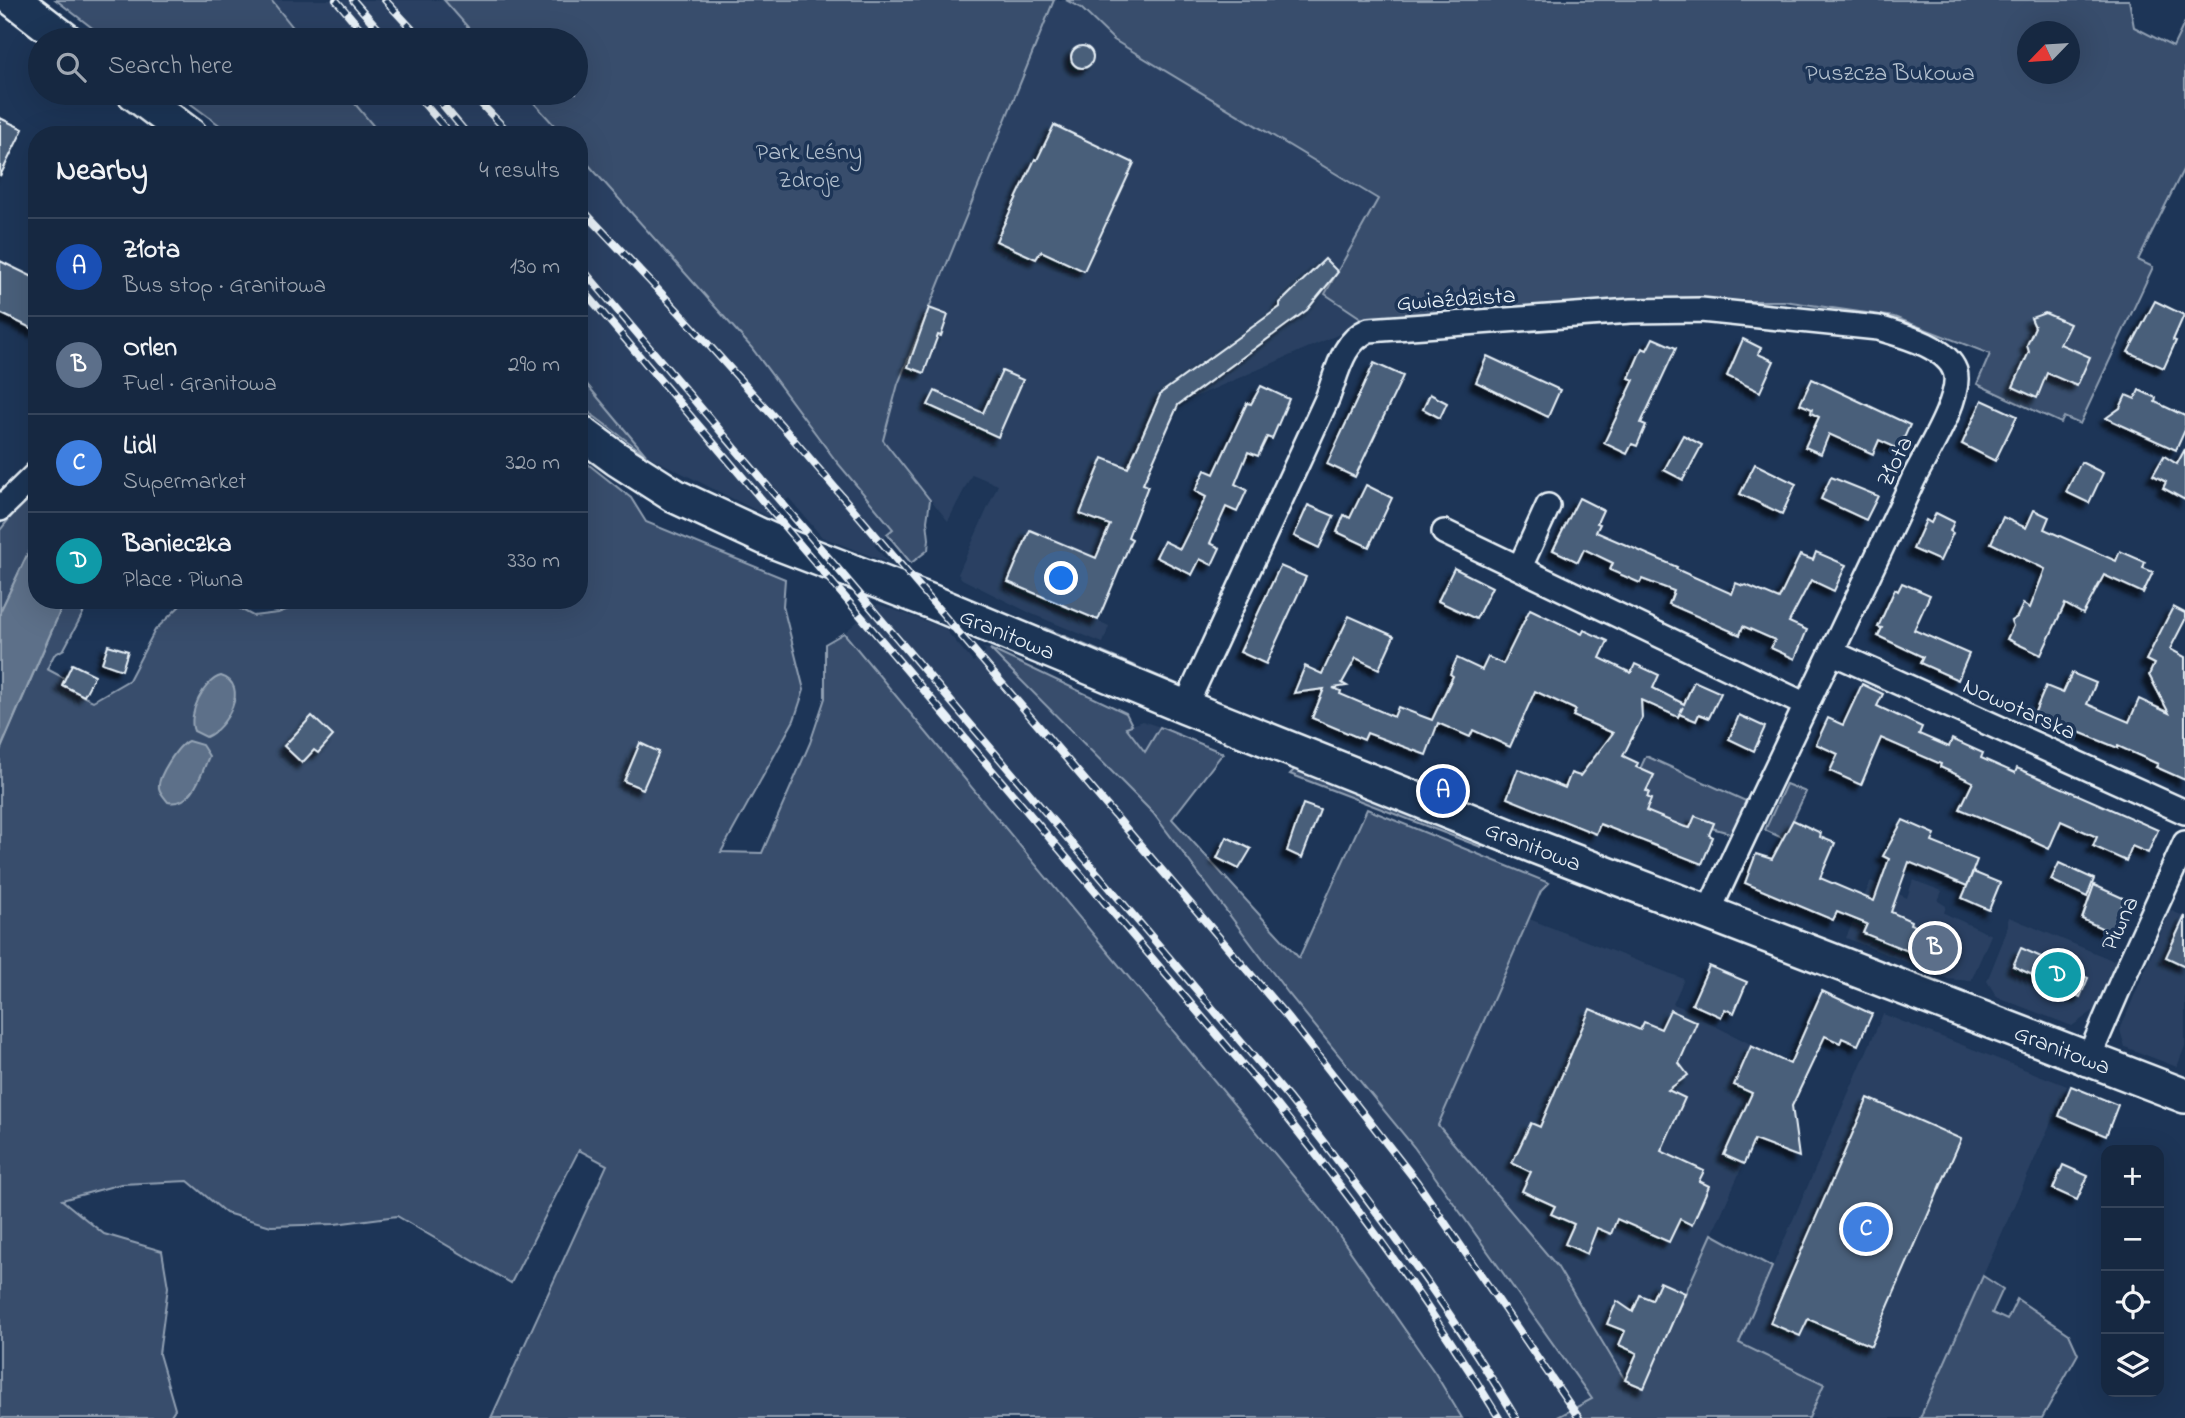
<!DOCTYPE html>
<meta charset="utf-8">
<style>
:root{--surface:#162841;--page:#1f3048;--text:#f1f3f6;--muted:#9ea6b1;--line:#35445a;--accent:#ff9aa2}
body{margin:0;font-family:"Indie Flower",sans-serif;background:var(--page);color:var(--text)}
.controls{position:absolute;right:21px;bottom:21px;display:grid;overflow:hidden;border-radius:14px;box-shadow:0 7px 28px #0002}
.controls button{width:63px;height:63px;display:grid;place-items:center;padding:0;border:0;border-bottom:2px solid var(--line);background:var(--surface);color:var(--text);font:35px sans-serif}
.compass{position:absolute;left:2017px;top:21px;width:63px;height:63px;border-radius:50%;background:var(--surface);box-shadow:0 7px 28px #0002;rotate:245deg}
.you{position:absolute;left:1062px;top:579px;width:24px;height:24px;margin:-18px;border:5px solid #fff;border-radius:50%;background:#1a73e8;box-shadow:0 0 0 10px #1a73e833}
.badge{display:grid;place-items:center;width:46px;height:46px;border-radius:50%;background:var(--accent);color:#fff;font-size:23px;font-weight:700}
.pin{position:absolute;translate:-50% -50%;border:4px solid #fff;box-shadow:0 2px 7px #0006}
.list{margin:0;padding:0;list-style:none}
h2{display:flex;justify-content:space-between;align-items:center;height:91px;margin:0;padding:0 28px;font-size:30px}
h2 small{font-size:23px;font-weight:400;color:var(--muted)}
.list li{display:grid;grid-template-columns:46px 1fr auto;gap:21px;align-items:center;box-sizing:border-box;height:98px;padding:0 28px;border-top:2px solid var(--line)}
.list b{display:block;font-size:26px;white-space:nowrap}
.list p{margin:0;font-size:23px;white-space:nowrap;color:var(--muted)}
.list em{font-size:23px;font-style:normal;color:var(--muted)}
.icon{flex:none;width:38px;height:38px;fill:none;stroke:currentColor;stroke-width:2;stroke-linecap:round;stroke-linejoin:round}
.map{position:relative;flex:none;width:2185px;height:1418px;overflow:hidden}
.search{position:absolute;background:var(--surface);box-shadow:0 7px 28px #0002;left:28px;top:28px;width:560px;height:77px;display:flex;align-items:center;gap:18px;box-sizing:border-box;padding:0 24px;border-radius:38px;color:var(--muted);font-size:26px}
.panel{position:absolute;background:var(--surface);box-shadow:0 7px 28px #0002;left:28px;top:126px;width:560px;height:483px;border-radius:28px}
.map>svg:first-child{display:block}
.built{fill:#2a4162}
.green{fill:#374d6c;stroke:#909fb2;stroke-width:2;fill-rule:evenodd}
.water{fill:#5d7089;stroke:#95a4b5;stroke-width:2}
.building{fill:#495e7a;stroke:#e8f1f8;stroke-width:2;filter:url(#shadow)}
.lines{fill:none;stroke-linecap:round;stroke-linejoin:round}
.street-casing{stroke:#e8f1f8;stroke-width:28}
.secondary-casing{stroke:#e8f1f8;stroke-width:38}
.street{stroke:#1d3557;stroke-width:23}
.secondary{stroke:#1d3557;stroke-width:33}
.rail-casing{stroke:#e8f1f8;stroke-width:8}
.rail{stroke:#1d3557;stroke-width:5;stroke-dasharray:16;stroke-linecap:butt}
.labels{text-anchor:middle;stroke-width:7;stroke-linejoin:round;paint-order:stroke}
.park-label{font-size:24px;fill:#b3c0ce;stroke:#1d3557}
.street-label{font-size:24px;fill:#e8f1f8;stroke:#1d3557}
</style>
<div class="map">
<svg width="2185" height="1418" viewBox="0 0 2185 1418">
<defs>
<filter id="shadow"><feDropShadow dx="-6" dy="6" stdDeviation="2" flood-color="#0009"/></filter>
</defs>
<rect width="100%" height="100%" fill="#1d3557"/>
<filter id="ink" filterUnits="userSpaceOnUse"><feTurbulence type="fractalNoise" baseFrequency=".0143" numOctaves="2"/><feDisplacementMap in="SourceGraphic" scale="14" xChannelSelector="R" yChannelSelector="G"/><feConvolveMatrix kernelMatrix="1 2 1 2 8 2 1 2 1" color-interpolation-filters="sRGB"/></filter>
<g filter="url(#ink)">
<g class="built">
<path d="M271 0H444L479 40H303Z"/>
<path d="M1054 0H1066L1081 8 1114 40 1379 199 1326 294 1367 322 1179 404 1149 471 1148 486 1128 537 1132 539 1098 621 1109 626 1103 643 1032 614 962 579 958 574 998 485 972 474 948 521 883 440 898 384Z"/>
<path d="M346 93H525L563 135H381Z"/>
<path d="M579 154 751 347 836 461 893 530 874 545 889 563 822 537 789 498 767 516 646 455 579 375Z"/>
<path d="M878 604 944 628 973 662 986 651 982 648 990 649 1153 813 1288 993 1414 1147 1605 1418H1462L1435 1373 1323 1212 844 633Z"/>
<path d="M1142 721 1160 727 1146 752 1126 727Z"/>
<path d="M1913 880 1942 891 1938 901 1946 906 1944 913 1991 935 1971 981 1948 979 1846 938 1871 881 1907 898Z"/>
<path d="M2170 910 2185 917V1046L2177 1067 2125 1047 2120 1030Z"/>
<path d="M2009 917 2112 960 2116 958 2093 1011 2072 1026 1997 997 1987 981 2003 941Z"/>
<path d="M1529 919 1684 979 1673 1004 1702 1015 1701 1019 1788 1063 1644 1388 1625 1380 1557 1266 1438 1125Z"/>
<path d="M1883 1014 2067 1086 1920 1418H1809L1823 1384 1739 1343Z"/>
</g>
<g class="green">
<path d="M56 0H271L303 40H108Z"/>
<path d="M444 0H1054L898 384 883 440 930 500 927 521 929 539 928 550 911 563 887 534 893 529 836 461 751 347 579 154V135H563L525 93H576V40H479Z"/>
<path d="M1066 0H2129L2134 27 2173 47 2185 22V166L2138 260 2153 267 2080 424 2064 417 2061 423 1977 384 1990 354 1894 317 1784 301H1680L1367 322 1325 294 1378 199 1114 40 1081 8ZM2028 32H2070V74H2028Z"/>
<path d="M176 93H346L381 135H233Z"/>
<path d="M579 375 646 455 579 405Z"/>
<path d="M579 457 631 498 646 522 785 579 783 606 804 690 794 720 721 852 762 853 810 743 825 698V644L844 633 1323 1212 1435 1373 1462 1418H491L607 1165 579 1150 511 1283 397 1216 335 1224 271 1226 226 1213 188 1181 121 1184 62 1200 104 1234 162 1251 168 1287 159 1354 175 1409 169 1418H0V751L65 600H90L64 649 54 655 47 669 66 679 82 696 93 701 129 680 155 630 186 600H224L253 616 278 613 313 600H579Z"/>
<path d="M37 485V534L0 612V530Z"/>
<path d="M1045 628 1180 685 1172 689 1048 636Z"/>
<path d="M990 649 1126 713 1132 725 1126 727 1145 752 1160 727 1223 753 1172 819 1299 958 1367 809 1549 883 1541 891 1438 1125 1557 1266 1625 1380 1643 1388 1712 1234 1772 1267 1739 1343 1824 1384 1809 1418H1556L1592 1399 1414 1147 1288 993 1153 813Z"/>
<path d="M1646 756 1748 802 1733 834 1712 828 1714 823 1697 817 1692 829 1686 826 1684 830 1646 811 1651 800 1647 797 1649 793 1646 791 1654 775 1640 769Z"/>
<path d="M1296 768 1485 840 1481 847 1290 774Z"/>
<path d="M1786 784 1806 792 1784 839 1765 830Z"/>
<path d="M1983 1276 2003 1289 1992 1313 2007 1320 2017 1299 2069 1334 2078 1354 2042 1418H1920Z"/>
</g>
<g class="water">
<path d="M37 534V600H65L0 750V612Z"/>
<path d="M221 676C251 685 226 729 206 737L194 731C187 714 204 680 221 676Z"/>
<path d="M188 741 202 745 209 756C201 774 193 807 168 802 165 798 160 793 159 788 157 777 178 745 188 741Z"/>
</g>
<g class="building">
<circle cx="1082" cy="57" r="11"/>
<path d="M0 118 23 129 0 176Z"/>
<path d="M1054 125 1134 163 1084 271 1041 251 1036 259 996 241 1035 159 1037 160Z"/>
<path d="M1325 259 1338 272 1307 310 1178 405 1143 484 1148 486 1128 537 1132 539 1098 620 1008 582 1030 530 1096 558 1110 525 1080 514 1103 458 1128 468 1161 393 1280 307V303Z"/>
<path d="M0 261 37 279V331L0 313Z"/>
<path d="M2155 301 2184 315 2173 340 2176 341 2164 368 2128 352Z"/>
<path d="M929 308 948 315 941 336 938 335 924 373 908 367Z"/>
<path d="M2045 313 2070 324 2060 344 2090 357 2077 386 2047 373 2037 398 2013 387 2029 352 2027 345 2035 327 2031 318Z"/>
<path d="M1653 338 1676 348 1641 423 1646 425 1637 446 1632 444 1627 454 1604 443 1634 380 1629 378 1642 348 1647 350Z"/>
<path d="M1743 339 1761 348 1758 354 1774 361 1760 392 1727 376Z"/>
<path d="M1487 356 1560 390 1548 417 1476 382Z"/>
<path d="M1374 363 1403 376 1355 477 1327 464Z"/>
<path d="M1002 371 1023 380 998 437 928 405 935 391 983 413Z"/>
<path d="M1812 379 1910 425 1899 449 1879 440 1873 454 1829 434 1821 454 1805 447 1819 417 1811 413 1812 409 1800 404Z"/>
<path d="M1261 386 1289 399 1272 439 1267 437 1258 456 1248 452 1235 484 1247 490 1237 512 1226 507 1210 543 1220 548 1212 565 1200 559 1192 575 1156 557 1164 541 1180 549 1206 497 1195 491 1205 470 1214 474 1247 403 1251 404Z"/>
<path d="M2139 390 2156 398 2155 402 2185 416V430L2176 450 2106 418 2120 408 2126 395 2135 399Z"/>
<path d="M1430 394 1447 403 1440 418 1423 409Z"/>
<path d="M1982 400 2017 416 1995 461 1962 444Z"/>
<path d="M1683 435 1702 445 1683 480 1664 470Z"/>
<path d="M2185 449V500L2163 488 2166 482 2153 475 2164 456 2177 464Z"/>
<path d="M2081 462 2103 473 2089 503 2066 492Z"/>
<path d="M1755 464 1796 484 1782 514 1740 494Z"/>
<path d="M1831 477 1878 496 1866 520 1821 499Z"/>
<path d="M1366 485 1392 498 1369 547 1337 532 1344 515 1350 518Z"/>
<path d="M1579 498 1603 510 1597 523 1600 524 1596 532 1677 567 1676 569 1732 594 1736 583 1743 586 1746 585 1779 599 1800 555 1813 560 1816 552 1846 565 1834 591 1811 580 1789 622 1807 630 1795 659 1771 648 1775 640 1743 626 1740 635 1669 604 1674 591 1642 579 1640 583 1610 570 1613 563 1584 549 1578 562 1553 550Z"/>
<path d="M1308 505 1334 516 1319 548 1294 536Z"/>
<path d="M2034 510 2049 517 2044 529 2116 561 2120 551 2145 562 2143 568 2153 572 2143 593 2104 575 2083 614 2065 604 2041 655 2007 639 2013 626 2011 621 2017 617 2023 604 2030 608 2045 569 1991 543 2003 517 2026 528Z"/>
<path d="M1936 513 1954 522 1950 531 1953 533 1940 561 1913 549 1926 520 1931 523Z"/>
<path d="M1280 566 1306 577 1266 664 1240 652Z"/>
<path d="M1454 568 1492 587 1476 619 1438 601Z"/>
<path d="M1902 583 1930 595 1914 630 1969 654 1958 680 1920 663 1923 657 1878 636 1882 628 1878 627 1895 589 1898 591Z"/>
<path d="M2173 607 2185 613V620L2170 649 2185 657V780L2156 767 2158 764 2118 746V748L2034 714 2046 686 2063 693 2072 673 2096 683 2087 704 2129 722 2139 699 2169 713 2149 675 2154 664 2146 660Z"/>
<path d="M1530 609 1582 634 1584 630 1608 641 1600 658 1631 673 1635 664 1659 675 1653 688 1684 704 1694 681 1721 693 1709 718 1699 714 1696 721 1679 714 1683 707 1678 717 1641 700 1642 718 1623 756 1638 763 1636 767 1654 775 1646 791 1649 792 1647 797 1651 799 1646 811 1685 827 1690 828 1695 816 1714 823 1709 835 1713 837 1702 864 1600 824 1596 834 1507 798 1518 769 1565 788 1571 773 1580 776 1613 733 1573 716 1576 710 1535 691 1510 747 1473 730 1470 737 1438 723 1426 755 1367 733 1364 740 1312 718 1324 689 1294 693 1305 666 1322 674 1349 616 1394 636 1379 669 1356 658 1342 683 1347 686 1333 688 1341 691 1340 694 1394 717 1398 707 1432 720 1453 676 1450 674 1457 658 1482 670 1488 657 1503 664Z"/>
<path d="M108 645 128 651 122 670 102 663Z"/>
<path d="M72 664 95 675 84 696 62 685Z"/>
<path d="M1862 684 1883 694 1877 706 1922 727 1919 734 1949 747 1952 739 1983 753 1981 758 2015 773 2017 768 2158 830 2148 853 2132 846 2126 861 2093 846 2097 837 2061 821 2049 849 2032 841 2033 839 1960 809 1973 782 1940 767 1941 764 1881 738 1861 785 1830 771 1838 754 1816 744 1828 718 1843 725Z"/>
<path d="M1739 715 1765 727 1754 751 1729 739Z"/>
<path d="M312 716 333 736 318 753 314 750 302 763 284 746Z"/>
<path d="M640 743 659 752 643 789 624 781Z"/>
<path d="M1303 804 1320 810 1302 858 1287 851Z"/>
<path d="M1793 820 1821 833 1820 837 1835 843 1820 878 1874 901 1889 859 1883 856 1903 820 1935 834 1932 842 1977 860 1967 886 1909 862 1891 912 1911 921 1910 924 1957 942 1948 967 1863 933 1867 924 1837 912 1833 920 1745 883 1756 854 1772 859Z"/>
<path d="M1227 837 1251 849 1239 869 1217 858Z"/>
<path d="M2059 863 2094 879 2087 897 2051 880Z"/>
<path d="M1973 872 2000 883 1989 910 1962 898Z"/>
<path d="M2094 885 2125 899 2117 916 2119 921 2114 934 2082 919Z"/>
<path d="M2185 916V966L2166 957Z"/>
<path d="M2021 948 2088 978 2080 997 2013 966Z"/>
<path d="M1709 966 1747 982 1734 1013 1725 1009 1721 1017 1692 1004Z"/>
<path d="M1822 991 1872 1014 1858 1045 1842 1038 1840 1043 1825 1036 1792 1106 1799 1157 1754 1140 1744 1164 1724 1155 1752 1093 1734 1085 1751 1046 1790 1064Z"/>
<path d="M1590 1009 1640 1030 1644 1022 1661 1029 1670 1010 1697 1022 1679 1063 1688 1075 1668 1090 1685 1098 1661 1151 1704 1171 1699 1181 1709 1186 1692 1225 1680 1219 1669 1242 1617 1219 1611 1234 1597 1228 1587 1254 1565 1244 1574 1224 1551 1214 1555 1206 1522 1191 1531 1172 1512 1163 1531 1123 1540 1127Z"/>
<path d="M2071 1086 2118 1105 2106 1136 2059 1116Z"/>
<path d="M1868 1098 1961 1139 1871 1346 1808 1319 1800 1336 1770 1323Z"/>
<path d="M2063 1165 2088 1176 2077 1200 2053 1189Z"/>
<path d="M1660 1282 1685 1293 1644 1388 1625 1380 1637 1353 1619 1345 1625 1331 1607 1324 1617 1301 1633 1312 1640 1295 1652 1300Z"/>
</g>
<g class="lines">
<g class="street-casing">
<g id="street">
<path d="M0 509 37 473"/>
<path d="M1444 532 1806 705"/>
<path d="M1520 567 1548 506"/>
<path d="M1833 653 2185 812"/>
<path d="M1185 707 1327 399C1337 374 1342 341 1369 330L1631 311 1701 310 1878 328C1901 335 1946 346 1955 371 1963 396 1926 454 1914 478 1847 623 1775 767 1708 913"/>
<path d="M2086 1064 2124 976 2185 843"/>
</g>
</g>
<g class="secondary-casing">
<g id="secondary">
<path d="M14 0 66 40"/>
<path d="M134 93 190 135"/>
<path id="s1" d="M579 431 617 459 675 496 770 540 932 602 1185 707 1534 846 2185 1096"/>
</g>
</g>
<use href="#street" class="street"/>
<use href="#secondary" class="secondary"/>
<g class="rail-casing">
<g id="rail">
<path d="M336 0 370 40"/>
<path d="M353 0 388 40"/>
<path d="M385 0 422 40"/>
<path d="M415 93 451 135"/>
<path d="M433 93 468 135"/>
<path d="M471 93 511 135"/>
<path d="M579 206 679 312 782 426 1289 1019 1417 1182 1579 1418"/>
<path d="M579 265 1288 1097C1370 1200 1448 1305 1516 1418"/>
<path d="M579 285 1277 1105C1358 1206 1432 1308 1499 1418"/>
</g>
</g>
<use href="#rail" class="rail"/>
</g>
</g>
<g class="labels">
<g class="park-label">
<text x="1890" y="80">Puszcza Bukowa</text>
<text x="809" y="159">Park Leśny<tspan x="809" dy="28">Zdroje</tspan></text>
</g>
<g class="street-label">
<text transform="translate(1456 298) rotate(-4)" y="8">Gwiaździsta</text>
<text transform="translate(1894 461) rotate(-64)" y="8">Złota</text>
<text dy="8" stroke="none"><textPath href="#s1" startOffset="476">Granitowa</textPath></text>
<text transform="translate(2020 708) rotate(24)" y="8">Nowotarska</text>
<text dy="8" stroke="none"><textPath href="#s1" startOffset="1043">Granitowa</textPath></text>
<text transform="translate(2119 923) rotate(-65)" y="8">Piwna</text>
<text dy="8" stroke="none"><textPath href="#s1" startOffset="1610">Granitowa</textPath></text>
</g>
</g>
</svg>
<div class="controls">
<button>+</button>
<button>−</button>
<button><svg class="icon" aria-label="locate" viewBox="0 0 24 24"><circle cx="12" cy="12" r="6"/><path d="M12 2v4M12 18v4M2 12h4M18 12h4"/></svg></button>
<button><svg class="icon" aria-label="layers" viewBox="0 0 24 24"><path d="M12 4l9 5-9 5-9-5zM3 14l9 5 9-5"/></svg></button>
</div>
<svg class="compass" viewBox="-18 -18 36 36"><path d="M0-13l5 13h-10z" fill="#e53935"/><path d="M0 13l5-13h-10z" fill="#9ea6b1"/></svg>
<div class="you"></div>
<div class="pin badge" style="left:1443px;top:791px;background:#1a4fb4">A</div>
<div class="pin badge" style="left:1935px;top:948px;background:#5c6f8a">B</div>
<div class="pin badge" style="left:1866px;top:1229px;background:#3f7fe0">C</div>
<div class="pin badge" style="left:2058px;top:975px;background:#0f9aa8">D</div>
<div class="search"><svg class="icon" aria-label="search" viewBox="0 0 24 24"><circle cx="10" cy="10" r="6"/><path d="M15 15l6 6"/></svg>Search here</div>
<section class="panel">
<h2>Nearby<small>4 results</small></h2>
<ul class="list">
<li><span class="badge" style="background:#1a4fb4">A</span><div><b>Złota</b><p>Bus stop · Granitowa</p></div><em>130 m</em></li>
<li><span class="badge" style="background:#5c6f8a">B</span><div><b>Orlen</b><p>Fuel · Granitowa</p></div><em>290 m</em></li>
<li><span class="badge" style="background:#3f7fe0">C</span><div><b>Lidl</b><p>Supermarket</p></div><em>320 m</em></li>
<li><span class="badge" style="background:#0f9aa8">D</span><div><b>Banieczka</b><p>Place · Piwna</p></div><em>330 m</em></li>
</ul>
</section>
</div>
